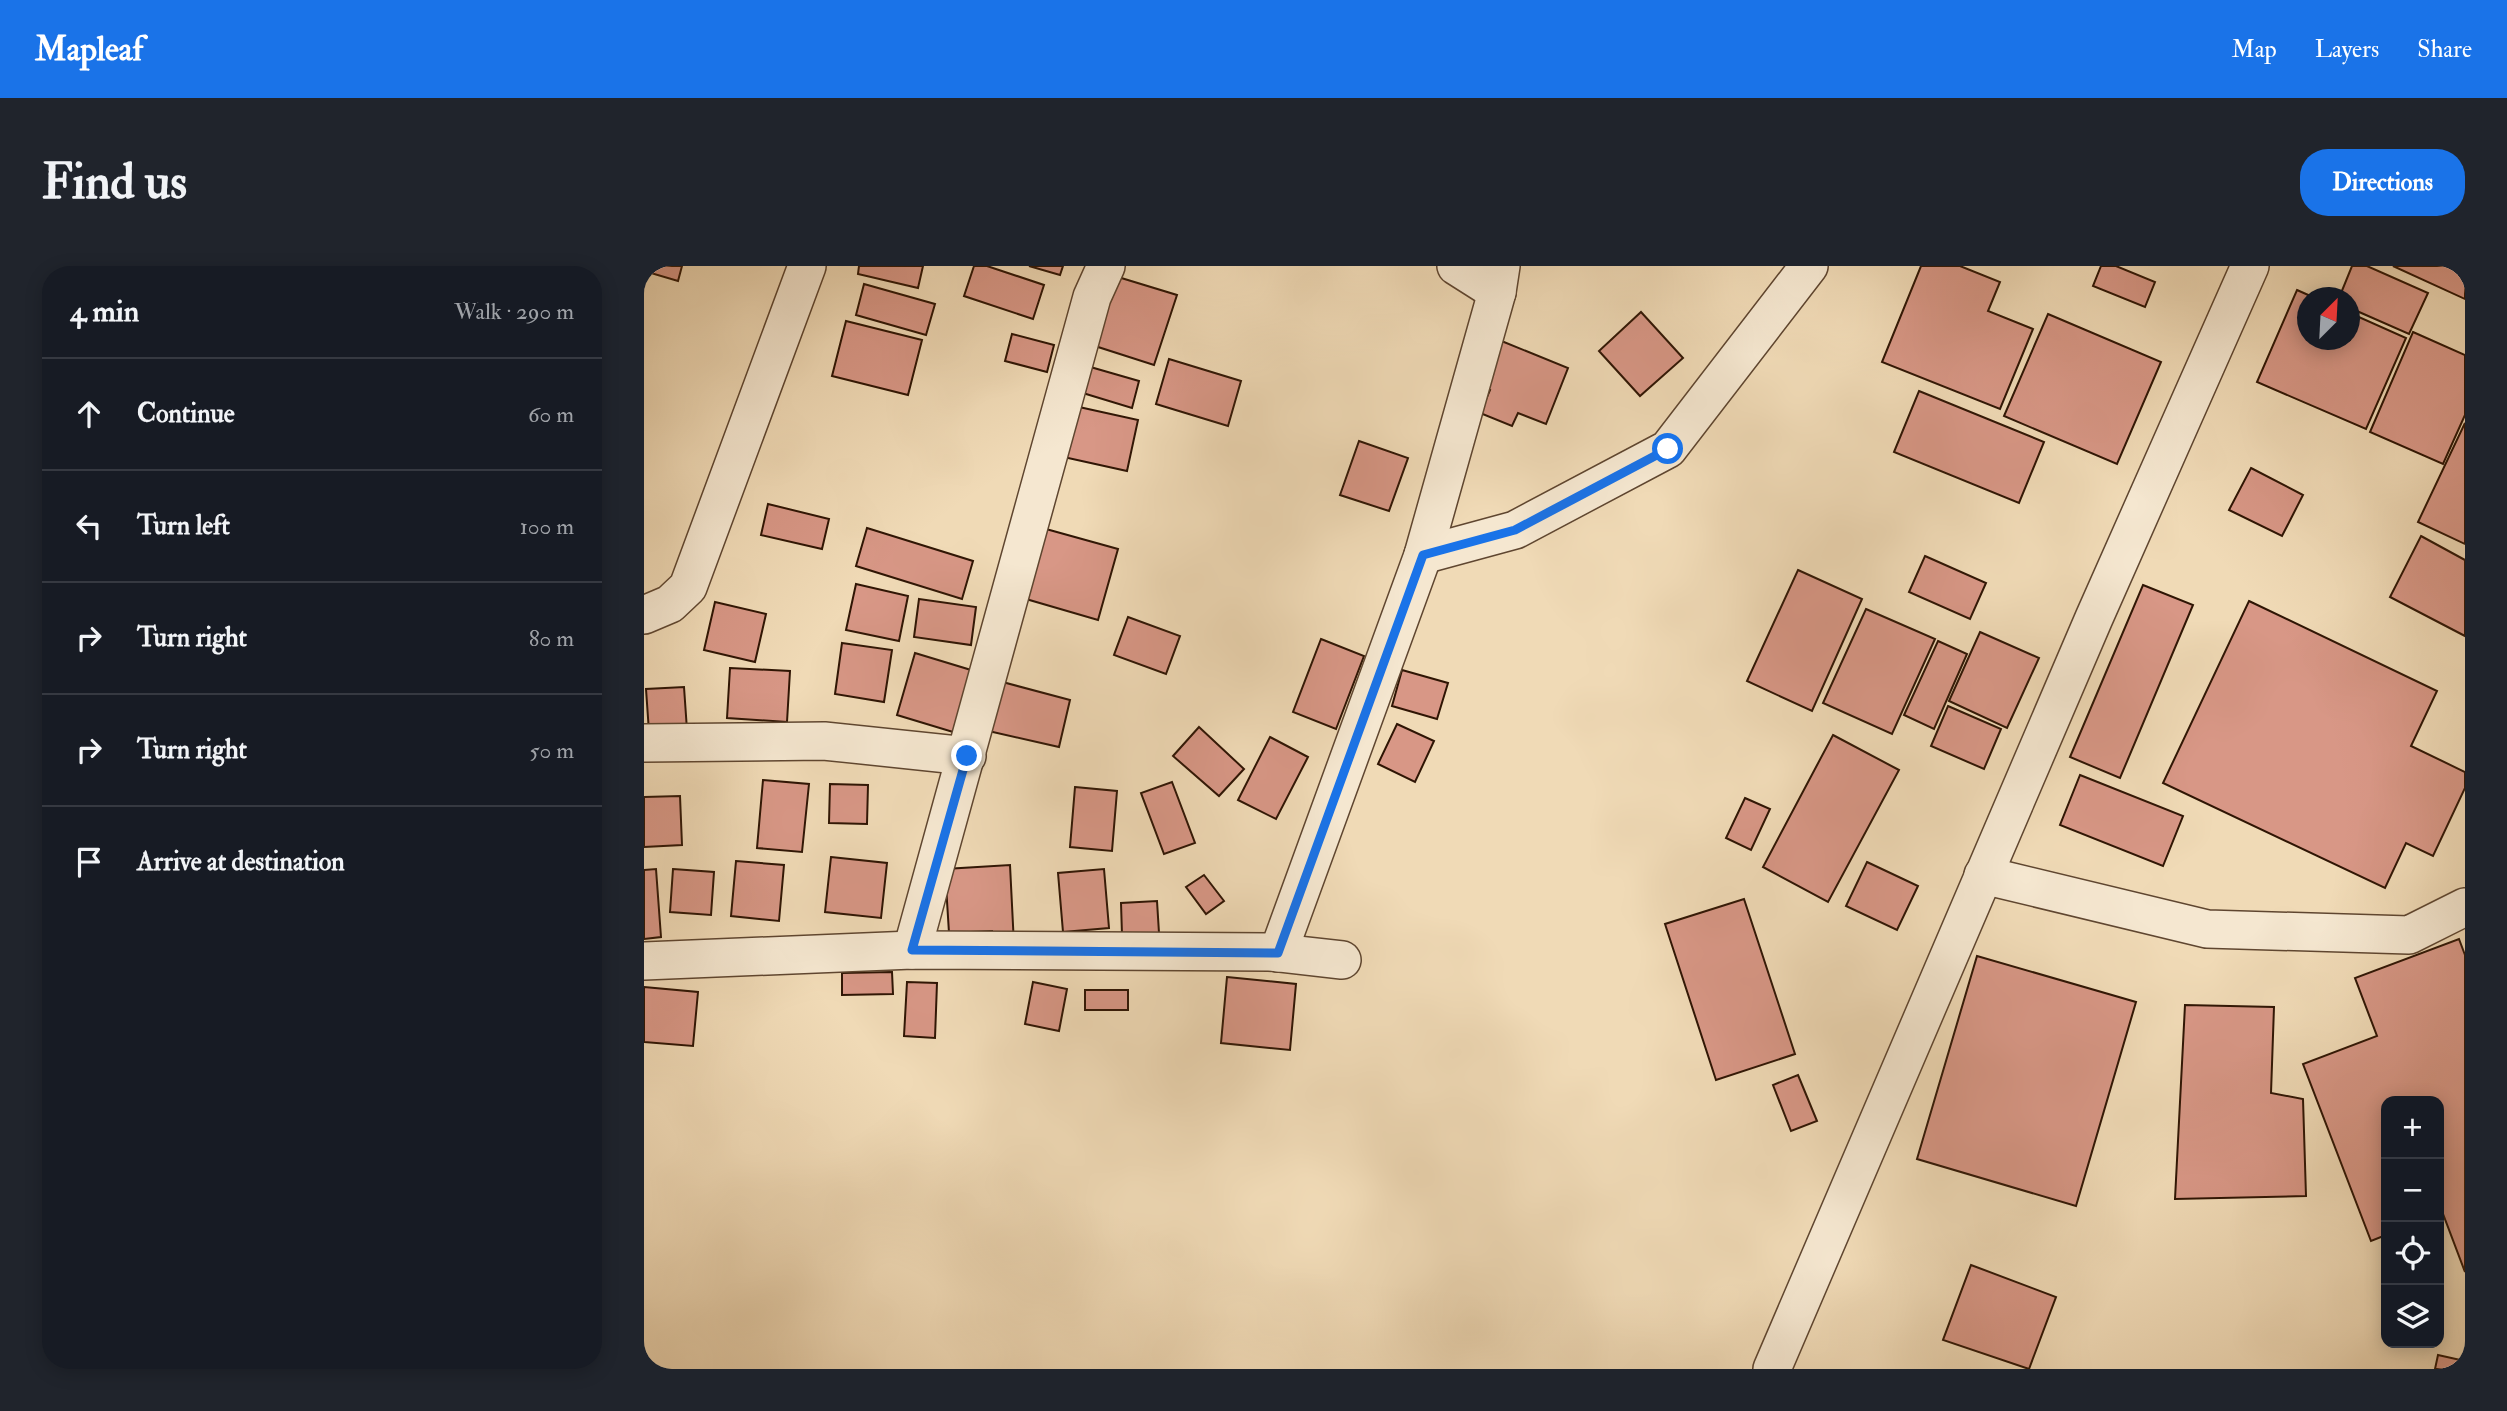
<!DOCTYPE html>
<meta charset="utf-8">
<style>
:root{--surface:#171b24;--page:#20242c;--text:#f1f3f6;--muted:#9ea1a6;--line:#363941;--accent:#1a73e8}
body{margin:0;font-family:"IM FELL Double Pica",serif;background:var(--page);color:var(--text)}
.controls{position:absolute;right:21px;bottom:21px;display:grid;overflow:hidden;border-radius:14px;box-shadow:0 4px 18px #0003}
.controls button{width:63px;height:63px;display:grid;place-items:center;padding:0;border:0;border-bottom:2px solid var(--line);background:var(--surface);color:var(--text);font:35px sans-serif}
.compass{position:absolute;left:1653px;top:21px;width:63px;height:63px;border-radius:50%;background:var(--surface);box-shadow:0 4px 18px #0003;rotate:24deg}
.stop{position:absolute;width:21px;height:21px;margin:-16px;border:5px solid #1a73e8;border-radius:50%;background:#fff}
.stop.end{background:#1a73e8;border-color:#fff;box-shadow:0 2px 7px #0008}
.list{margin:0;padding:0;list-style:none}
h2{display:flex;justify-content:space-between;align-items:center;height:91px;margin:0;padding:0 28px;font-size:30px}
h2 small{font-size:23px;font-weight:400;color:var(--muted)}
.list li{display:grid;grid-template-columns:46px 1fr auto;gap:21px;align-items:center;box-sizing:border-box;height:112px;padding:0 28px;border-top:2px solid var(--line)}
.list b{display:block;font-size:26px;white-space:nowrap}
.list em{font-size:23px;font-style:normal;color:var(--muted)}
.icon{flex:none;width:38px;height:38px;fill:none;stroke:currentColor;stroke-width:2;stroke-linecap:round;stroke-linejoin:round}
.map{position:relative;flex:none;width:1821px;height:1103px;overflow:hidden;border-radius:28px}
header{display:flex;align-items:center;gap:42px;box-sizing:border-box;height:98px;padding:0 35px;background:var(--accent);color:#fff}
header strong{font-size:33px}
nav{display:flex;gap:38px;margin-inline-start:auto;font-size:24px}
.intro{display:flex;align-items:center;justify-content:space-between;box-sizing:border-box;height:168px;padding:0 42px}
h1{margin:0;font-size:49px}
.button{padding:18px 32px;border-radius:28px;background:var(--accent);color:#fff;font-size:24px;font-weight:700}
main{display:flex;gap:42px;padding:0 42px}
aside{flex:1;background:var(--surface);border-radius:28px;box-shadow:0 4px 18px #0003}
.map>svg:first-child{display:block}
.building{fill:#d89786;stroke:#2f1504;stroke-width:2}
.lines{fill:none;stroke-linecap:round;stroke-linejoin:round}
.minor-casing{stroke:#5f4630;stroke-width:40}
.minor{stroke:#f5e7d0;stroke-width:37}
.route{stroke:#1a73e8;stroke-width:9}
</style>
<header>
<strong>Mapleaf</strong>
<nav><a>Map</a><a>Layers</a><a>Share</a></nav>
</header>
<div class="intro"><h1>Find us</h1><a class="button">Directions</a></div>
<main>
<aside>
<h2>4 min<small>Walk · 290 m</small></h2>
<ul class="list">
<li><svg class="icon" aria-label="ahead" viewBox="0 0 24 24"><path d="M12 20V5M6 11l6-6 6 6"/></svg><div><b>Continue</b></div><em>60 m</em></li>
<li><svg class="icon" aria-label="left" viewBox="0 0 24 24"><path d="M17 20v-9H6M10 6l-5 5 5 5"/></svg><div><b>Turn left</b></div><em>100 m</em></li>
<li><svg class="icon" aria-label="right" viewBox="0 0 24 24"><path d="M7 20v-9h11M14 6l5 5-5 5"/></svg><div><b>Turn right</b></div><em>80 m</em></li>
<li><svg class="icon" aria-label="right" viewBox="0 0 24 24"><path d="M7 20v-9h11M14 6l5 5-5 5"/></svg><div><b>Turn right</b></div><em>50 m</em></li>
<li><svg class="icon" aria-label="arrive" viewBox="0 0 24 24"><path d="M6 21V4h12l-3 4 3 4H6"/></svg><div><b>Arrive at destination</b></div></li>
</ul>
</aside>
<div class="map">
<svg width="1821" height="1103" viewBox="0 0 1821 1103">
<rect width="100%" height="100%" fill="#f0dab6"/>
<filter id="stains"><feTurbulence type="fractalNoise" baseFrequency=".00286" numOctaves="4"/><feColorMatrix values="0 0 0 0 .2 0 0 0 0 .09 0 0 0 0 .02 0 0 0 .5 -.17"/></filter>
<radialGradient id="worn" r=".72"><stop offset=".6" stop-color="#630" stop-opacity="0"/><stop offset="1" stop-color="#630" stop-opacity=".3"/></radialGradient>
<g class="building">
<path d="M0 0H38L34 15 0 5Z"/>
<path d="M215 0H279L274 22 214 8Z"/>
<path d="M330 0H343L400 19 389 53 320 30Z"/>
<path d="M385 0H419L416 9Z"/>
<path d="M1277 0H1316L1356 16 1344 45 1389 63 1356 143 1238 96Z"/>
<path d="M1457 0H1472L1511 16 1501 41 1449 20Z"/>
<path d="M1708 0H1723L1784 27 1765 68 1706 42V32H1695Z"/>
<path d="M1749 0H1821V33Z"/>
<path d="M474 11 533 29 510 99 451 80Z"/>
<path d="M220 18 291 38 282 69 212 49Z"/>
<path d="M1653 24 1671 32H1664V74H1706V47L1762 72 1722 163 1613 116Z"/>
<path d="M997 46 1039 92 996 130 955 85Z"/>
<path d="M1404 48 1517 96 1473 198 1360 150Z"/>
<path d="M202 55 278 74 264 129 188 110Z"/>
<path d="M1769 66 1821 89V149L1799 198 1726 166Z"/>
<path d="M368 68 410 79 403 106 361 95Z"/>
<path d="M855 74 924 102 902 158 874 147 868 160 836 147 846 124 837 120Z"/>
<path d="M525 93 597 115 584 160 512 138Z"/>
<path d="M436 98 495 115 488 142 429 124Z"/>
<path d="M1275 125 1400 176 1375 237 1250 186Z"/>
<path d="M426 139 494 154 483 205 415 190Z"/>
<path d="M1821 157V278L1774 256Z"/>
<path d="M715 175 764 192 745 245 696 229Z"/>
<path d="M1607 202 1659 229 1638 270 1585 244Z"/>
<path d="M124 238 185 253 178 283 117 269Z"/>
<path d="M223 262 329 295 318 333 212 300Z"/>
<path d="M402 263 474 283 454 354 382 333Z"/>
<path d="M1777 270 1821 294V370L1746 331Z"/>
<path d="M1281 290 1342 317 1326 353 1265 326Z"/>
<path d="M1154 304 1218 333 1168 445 1103 415Z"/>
<path d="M212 318 264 330 255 375 202 364Z"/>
<path d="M1499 319 1549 339 1476 512 1426 491Z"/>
<path d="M275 333 332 341 327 379 270 371Z"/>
<path d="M1605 335 1793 425 1767 480 1821 506V522L1789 590 1762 577 1741 622 1519 517Z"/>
<path d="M71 336 122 348 111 396 60 384Z"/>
<path d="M1222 343 1291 373 1248 468 1179 437Z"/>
<path d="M484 351 536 370 522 408 470 389Z"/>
<path d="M1336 366 1395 392 1363 462 1305 435Z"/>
<path d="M677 373 720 390 692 463 649 446Z"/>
<path d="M1294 375 1323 388 1290 463 1260 449Z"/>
<path d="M198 377 248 384 240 436 191 428Z"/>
<path d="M271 387 327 404 309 466 253 449Z"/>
<path d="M86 402 146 405 143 456 83 452Z"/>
<path d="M758 404 804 417 793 453 748 440Z"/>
<path d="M351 414 426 434 415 481 340 464Z"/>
<path d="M40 421 43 464 5 466 2 423Z"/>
<path d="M1304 440 1357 463 1340 503 1287 480Z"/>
<path d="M753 458 790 475 771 516 734 498Z"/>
<path d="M555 461 600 503 575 530 529 490Z"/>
<path d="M1189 469 1255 504 1184 636 1119 601Z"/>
<path d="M626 471 664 491 632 553 594 534Z"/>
<path d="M1436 509 1539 550 1519 600 1416 559Z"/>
<path d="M119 514 165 518 158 586 113 582Z"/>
<path d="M528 516 551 577 520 588 497 527Z"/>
<path d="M186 518 224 519 223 558 185 557Z"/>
<path d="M431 521 473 525 468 585 426 581Z"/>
<path d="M36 530 38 579 0 581V531Z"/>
<path d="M1101 532 1126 543 1107 584 1082 572Z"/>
<path d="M187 591 243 597 237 652 181 646Z"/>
<path d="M92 595 140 599 135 655 87 650Z"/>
<path d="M1223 596 1274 620 1253 664 1202 640Z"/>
<path d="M366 599 370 679 349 680 348 665 305 667 301 603Z"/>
<path d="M12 603 17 671 0 673V604Z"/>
<path d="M29 603 70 606 67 649 26 646Z"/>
<path d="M460 603 465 662 419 666 414 607Z"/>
<path d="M560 609 580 635 562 648 542 621Z"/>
<path d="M1100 633 1151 788 1072 814 1021 658Z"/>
<path d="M513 635 515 667 478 669 477 637Z"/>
<path d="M1815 673 1821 689V1006L1799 948 1795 950V835H1742V969L1727 975 1659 798 1733 770 1711 712Z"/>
<path d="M1333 690 1492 736 1432 940 1273 893Z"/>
<path d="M248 706 249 728 198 729V707Z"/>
<path d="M583 711 652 718 646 784 577 777Z"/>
<path d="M263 716 293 717 291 772 260 770Z"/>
<path d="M389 716 423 723 415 765 381 758Z"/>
<path d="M0 721 54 726 49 780 0 776Z"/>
<rect x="441" y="724" width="43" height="20"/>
<path d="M1541 739 1630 741 1627 827 1659 833 1662 930 1531 933Z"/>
<path d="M1154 809 1173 855 1147 865 1129 819Z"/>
<path d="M1327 999 1412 1031 1385 1103 1299 1074Z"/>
<path d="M1794 1089 1821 1095V1103H1791Z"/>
</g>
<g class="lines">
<g class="minor-casing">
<g id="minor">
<path d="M812 0 853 26"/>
<path d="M779 289 871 264 1024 183 1165 0"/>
<path d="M0 349 26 338 44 321 163 0"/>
<path d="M0 477 180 475 323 490"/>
<path d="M1339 609 1563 663 1765 669 1821 641"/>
<path d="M268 684 448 31 462 0"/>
<path d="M634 687 779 289 853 26 857 0"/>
<path d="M0 695 268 684 626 686 698 694"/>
<path d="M1128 1103 1450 352 1606 0"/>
</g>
</g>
<use href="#minor" class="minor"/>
</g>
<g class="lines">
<path class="route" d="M323 490 268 684 634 687 779 289 871 264 1024 183"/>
</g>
<rect width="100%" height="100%" filter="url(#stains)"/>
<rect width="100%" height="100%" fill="url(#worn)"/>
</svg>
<div class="controls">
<button>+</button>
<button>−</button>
<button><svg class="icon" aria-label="locate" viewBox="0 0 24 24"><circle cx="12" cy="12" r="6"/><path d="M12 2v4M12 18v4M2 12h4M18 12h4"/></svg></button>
<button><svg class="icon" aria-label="layers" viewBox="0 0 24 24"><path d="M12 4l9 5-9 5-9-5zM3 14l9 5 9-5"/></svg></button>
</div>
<svg class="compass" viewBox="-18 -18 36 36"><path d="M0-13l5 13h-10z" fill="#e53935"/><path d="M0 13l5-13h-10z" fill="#9ea1a6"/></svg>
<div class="stop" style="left:1024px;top:183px"></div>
<div class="stop end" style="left:323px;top:490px"></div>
</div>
</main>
